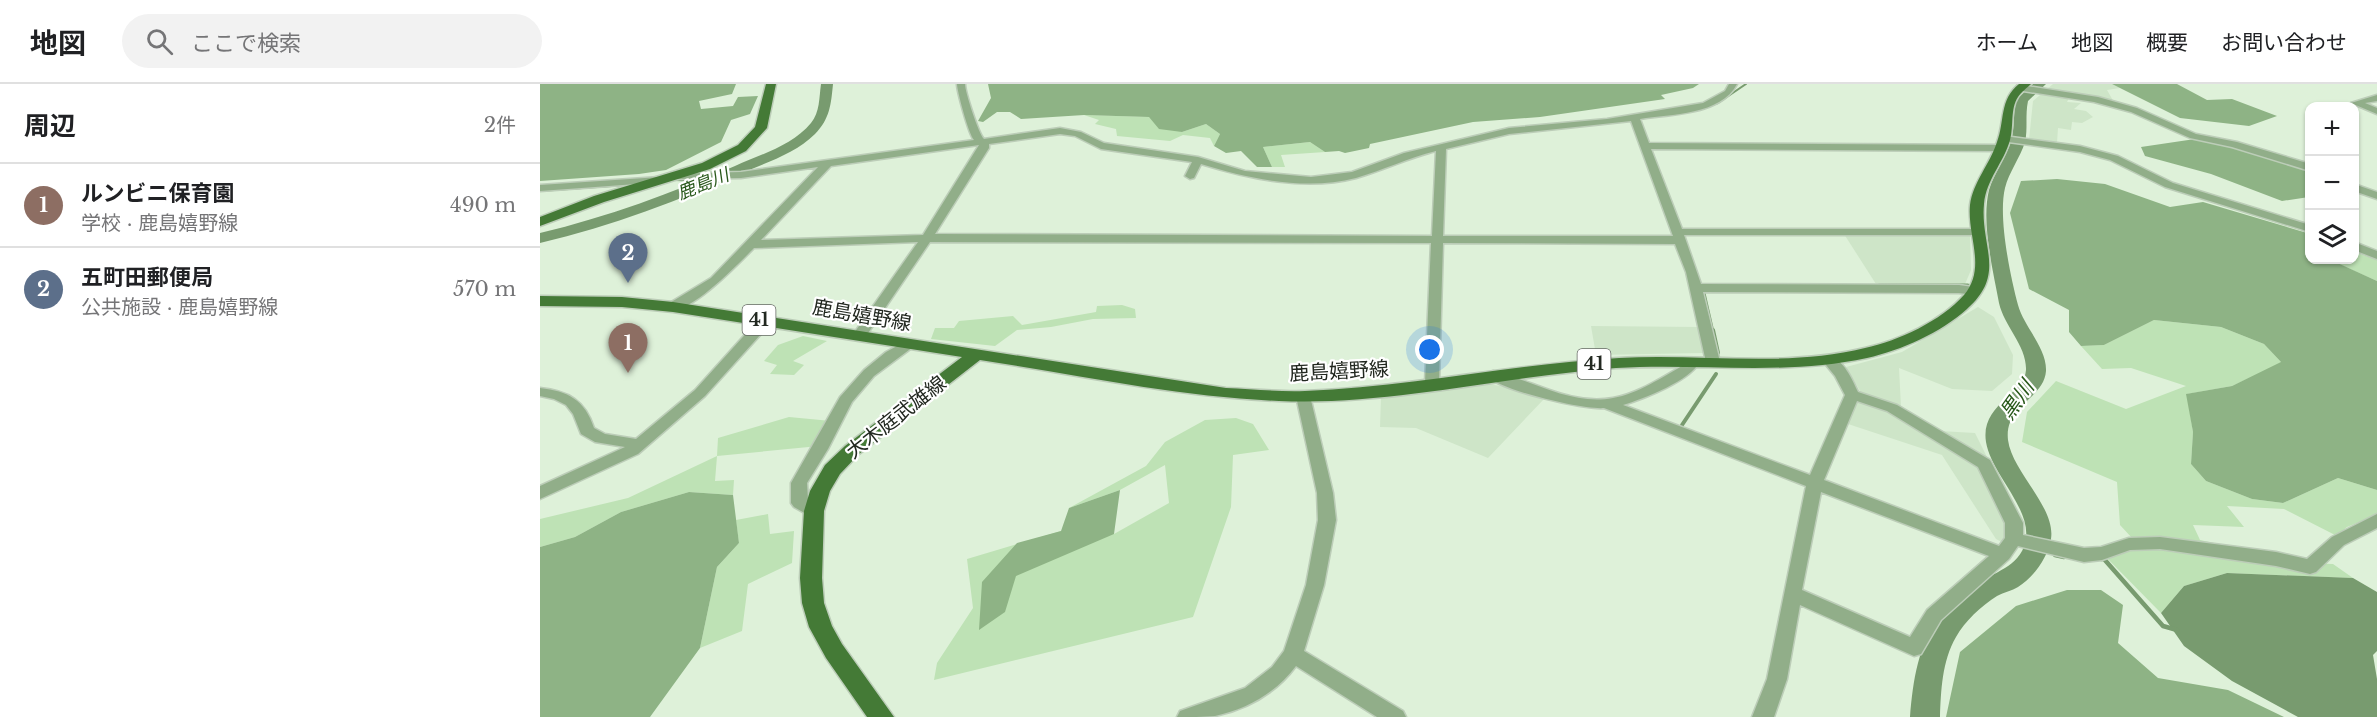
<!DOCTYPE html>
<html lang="ja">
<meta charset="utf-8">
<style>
:root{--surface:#fff;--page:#f2f2f2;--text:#202124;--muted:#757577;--line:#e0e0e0;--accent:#d93025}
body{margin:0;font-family:"Libre Baskerville","Noto Sans JP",serif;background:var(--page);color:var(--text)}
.controls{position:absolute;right:18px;top:18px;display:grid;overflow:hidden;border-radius:12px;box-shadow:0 2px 4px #0004}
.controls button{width:54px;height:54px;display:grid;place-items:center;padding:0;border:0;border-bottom:2px solid var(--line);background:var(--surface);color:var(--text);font:30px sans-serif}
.you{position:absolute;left:890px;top:266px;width:21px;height:21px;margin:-15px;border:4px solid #fff;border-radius:50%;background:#1a73e8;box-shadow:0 0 0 9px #1a73e833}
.badge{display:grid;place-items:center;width:39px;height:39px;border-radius:50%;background:var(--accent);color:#fff;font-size:20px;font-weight:700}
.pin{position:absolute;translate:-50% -50px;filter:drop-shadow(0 2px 3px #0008)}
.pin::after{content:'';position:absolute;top:32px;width:21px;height:18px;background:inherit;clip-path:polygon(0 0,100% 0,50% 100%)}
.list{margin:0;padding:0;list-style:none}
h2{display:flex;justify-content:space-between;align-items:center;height:78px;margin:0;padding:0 24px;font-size:26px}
h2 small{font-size:20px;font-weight:400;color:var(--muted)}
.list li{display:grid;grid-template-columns:39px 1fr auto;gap:18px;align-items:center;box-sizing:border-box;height:84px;padding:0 24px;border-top:2px solid var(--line)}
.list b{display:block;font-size:22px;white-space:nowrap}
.list p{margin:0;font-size:20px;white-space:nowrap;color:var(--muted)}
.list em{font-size:20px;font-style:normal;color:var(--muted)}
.icon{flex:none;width:33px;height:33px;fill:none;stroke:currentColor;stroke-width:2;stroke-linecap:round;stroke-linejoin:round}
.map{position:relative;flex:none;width:1837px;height:633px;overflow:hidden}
header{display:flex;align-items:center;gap:36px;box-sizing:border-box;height:84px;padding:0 30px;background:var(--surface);border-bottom:2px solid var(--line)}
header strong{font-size:28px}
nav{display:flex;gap:33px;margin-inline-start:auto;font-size:21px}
.search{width:420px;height:54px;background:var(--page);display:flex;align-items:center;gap:15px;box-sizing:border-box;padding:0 21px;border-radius:33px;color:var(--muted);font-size:22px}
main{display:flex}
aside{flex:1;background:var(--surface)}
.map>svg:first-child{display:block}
.built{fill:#cee5c8}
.green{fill:#bee2b5}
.forest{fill:#8eb385}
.water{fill:#789b6f}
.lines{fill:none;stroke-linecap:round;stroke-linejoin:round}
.stream-far3{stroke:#789b6f;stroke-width:2}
.stream-far2{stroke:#789b6f;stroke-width:3}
.stream-far1{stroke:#789b6f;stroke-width:4}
.stream{stroke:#789b6f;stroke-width:4.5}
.river{fill:#789b6f;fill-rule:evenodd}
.minor-casing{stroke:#bccdb8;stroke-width:3}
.major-casing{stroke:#bccdb8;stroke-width:3}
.minor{fill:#91ae89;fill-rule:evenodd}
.major{fill:#447a36;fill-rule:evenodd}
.labels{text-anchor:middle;stroke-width:4.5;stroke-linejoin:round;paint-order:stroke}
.far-water-label{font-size:18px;font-style:italic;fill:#28581a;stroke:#fff}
.shield{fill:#fff;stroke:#646863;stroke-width:1.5}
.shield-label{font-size:18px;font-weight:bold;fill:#222820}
.street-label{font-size:20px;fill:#222820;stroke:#fff}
.water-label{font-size:21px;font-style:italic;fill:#28581a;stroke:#fff}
</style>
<header>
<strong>地図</strong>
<div class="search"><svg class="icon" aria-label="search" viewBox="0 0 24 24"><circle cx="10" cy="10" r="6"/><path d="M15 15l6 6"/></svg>ここで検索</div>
<nav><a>ホーム</a><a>地図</a><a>概要</a><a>お問い合わせ</a></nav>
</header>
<main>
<aside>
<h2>周辺<small>2件</small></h2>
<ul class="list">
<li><span class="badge" style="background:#8d6e63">1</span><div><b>ルンビニ保育園</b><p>学校 · 鹿島嬉野線</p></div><em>490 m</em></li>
<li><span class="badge" style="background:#5c6f8a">2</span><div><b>五町田郵便局</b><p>公共施設 · 鹿島嬉野線</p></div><em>570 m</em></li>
</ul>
</aside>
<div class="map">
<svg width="1837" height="633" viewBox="0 0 1837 633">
<rect width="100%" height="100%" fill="#def1d9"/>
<g class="built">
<path d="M1513 0H1572L1580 4 1567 6 1575 20 1531 10 1527 18 1541 19 1534 25 1546 27 1553 33 1542 39 1532 38 1531 46 1518 44 1517 59 1489 56 1493 17Z"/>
<path d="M1304 150 1430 151 1431 186 1425 200H1336Z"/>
<path d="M1438 223 1454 233 1473 271 1472 290 1452 307 1412 305 1359 284 1361 323 1400 347 1435 349 1481 441 1473 464 1456 455 1402 371 1305 339 1320 307 1306 283 1362 268Z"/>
<path d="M1051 242 1159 243 1163 269 1056 271Z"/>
<path d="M943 299 978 305 1004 315 948 374 876 344 840 343 841 313Z"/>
</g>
<g class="green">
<path d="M544 31 609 33 642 48 666 40 680 50 674 62 670 54 643 51 630 57 577 52 576 45 555 40 559 36Z"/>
<path d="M770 58 785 68 741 71 745 83H732L723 63Z"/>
<path d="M1815 168 1837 176V197L1790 176H1814Z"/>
<path d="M582 221 595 225 596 234 553 235 511 243 477 246 455 262 391 255 395 244H414L419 237 473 232 482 241 556 228 557 222Z"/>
<path d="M1614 236 1681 243 1724 260 1742 279 1692 302 1647 310 1653 348 1651 380 1666 397 1712 415 1743 419 1798 394 1837 406V431L1807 443 1797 452 1744 425 1687 422 1704 443 1653 441 1660 456 1766 479 1793 480 1813 494 1687 489 1644 502 1621 529 1558 465 1592 454 1580 441 1577 398 1482 358 1487 328 1516 297 1586 325 1646 302 1591 284 1562 285 1541 262 1564 261Z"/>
<path d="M263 252 287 257 253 277 264 281 254 291 230 290 237 281 224 277 238 261Z"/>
<path d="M249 333 291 337 279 362 177 372 175 397 194 396 193 411 149 408 81 428 35 453 0 463V435L88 414 177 372 178 354Z"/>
<path d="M696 334 713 340 729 366 693 371 691 423 653 533 394 596 397 579 433 524 427 475 521 447 574 450 629 419 625 381 580 406 529 424 606 382 625 358 665 336Z"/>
<path d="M228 430 230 450 254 447 252 479 208 500 202 547 160 564 177 483 199 459 196 436Z"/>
</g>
<g class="forest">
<path d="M0 0H196L192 10 159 17 161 25 193 22 198 13 218 12 210 30 191 36 181 58 126 86 99 90 0 97Z"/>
<path d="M448 0H1159L1153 4 1121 11 1125 15 1000 33 933 38 830 60 829 64 805 69 799 67 785 68 770 58 723 63 732 83H717L701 67 686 69 674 62 680 50 666 40 642 48 619 45 609 33 544 31 481 35 470 28H457L443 38 438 37 451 14Z"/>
<path d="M1572 0H1637L1667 16 1692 15 1737 32 1709 42 1640 34Z"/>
<path d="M1655 55 1670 57 1769 86V113L1742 117 1671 90 1605 72 1601 63Z"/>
<path d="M1517 95 1565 100 1630 123 1663 118 1767 149 1769 150 1770 176H1791L1837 197V406L1798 394 1743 419 1712 415 1666 397 1651 380 1653 348 1646 310 1692 302 1741 278 1724 260 1681 243 1614 236 1564 261 1541 262 1529 248V226L1489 205 1470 129 1481 97Z"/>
<path d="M580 406 574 450 476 492 465 528 439 546 442 498 477 459 521 447 529 424Z"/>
<path d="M149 408 193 411 199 459 177 483 160 564 110 633H0V463L35 453 81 428Z"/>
<path d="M1527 506H1561L1583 521 1578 559 1618 594 1688 606 1744 633H1406L1420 568 1476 522Z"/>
</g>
<path class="water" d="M1687 489 1813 494 1837 508V567L1833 571 1837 595V633H1758L1692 597 1644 562 1621 529 1644 502Z"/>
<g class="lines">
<g class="stream-far3">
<path d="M1168 22 1178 19 1206 0"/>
<path d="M994 47 1058 40"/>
<path d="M134 96 173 97"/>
<path d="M0 107 86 101"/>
</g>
<g class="stream-far2">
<path d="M1339 201H1428"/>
<path d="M1164 209 1173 248"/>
</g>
<g class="stream-far1">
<path d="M1173 246 1178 269"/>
<path d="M1142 341 1176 290"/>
</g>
<g class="stream">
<path d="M1515 471 1524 473"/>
<path d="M1561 475H1564L1623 542 1637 546"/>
</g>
<g class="river">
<path d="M281 0H293C291 20 290 35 275 50 257 68 231 77 207 87 140 116 72 142 0 159V149C67 133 132 109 195 82 221 70 252 62 271 39 280 28 279 14 281 0Z"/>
<path d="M1493 0H1506L1488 17C1485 31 1488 45 1485 58 1480 74 1469 88 1465 104 1458 133 1470 191 1478 221 1484 243 1507 264 1506 287 1504 315 1464 321 1468 356 1472 388 1516 423 1511 455 1508 473 1494 493 1478 503 1472 507 1464 508 1457 512 1441 522 1425 537 1416 553 1402 577 1401 607 1400 633H1370C1373 596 1378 561 1401 530 1411 518 1425 506 1439 498 1458 487 1483 480 1486 454 1490 423 1451 389 1446 358 1440 320 1485 310 1486 286 1487 262 1464 242 1459 219 1453 186 1441 139 1449 106 1454 89 1466 74 1471 57 1475 43 1473 29 1476 16Z"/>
</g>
<g class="minor-casing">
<g id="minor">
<path d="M417 0H425C425 8 439 51 444 55L520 44 541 48 564 59 658 73 705 87 771 93 812 88 864 69 969 44 1067 35 1163 19 1185 7 1189 0H1197C1181 31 1131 30 1100 35L1109 59 1459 61 1464 64 1459 67 1111 65 1142 145H1439L1445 148 1439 151H1144L1161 200 1419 201 1440 204 1441 207 1435 211 1419 209 1163 208 1180 278 1173 282 1166 278 1146 188 1135 160 903 159 899 299 892 303 885 299 891 159 390 158 324 255 319 256 312 252 378 158 214 164C199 179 150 231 128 226L126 223 128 220 171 194 278 83 201 94 134 95 129 92 130 90 201 88 434 56C429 51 417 7 417 0ZM1091 37 1133 152H903L906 65 969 50ZM520 50 535 52 561 65 652 78 645 92 650 95 654 94 661 80C710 95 766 107 816 94 843 86 868 74 896 67L892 152 395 150 449 64V60ZM439 61 383 151 221 156 291 82Z"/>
<path d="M1480 1 1558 13 1597 24 1656 50 1697 58 1770 80V87L1692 63 1650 54 1591 28 1554 18 1477 6V2Z"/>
<path d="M1837 11V17L1825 19 1837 24V30L1811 19Z"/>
<path d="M1464 52 1540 62 1578 72 1633 99 1770 141V148L1625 103 1570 76 1540 68 1461 57 1459 55Z"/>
<path d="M120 93 124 94V98L0 107V101Z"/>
<path d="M1814 100 1837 108V115L1814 107Z"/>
<path d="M1814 158 1837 167V175L1814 166Z"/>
<path d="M225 233 232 237 230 240 165 312 98 370 0 415V402L85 363 55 358 41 350 33 330 26 321 14 315 0 312V304C28 307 45 316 54 344L65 350 96 355 155 306 220 234Z"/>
<path d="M368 256 373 257 375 260 373 263 334 292 312 318 288 365 267 399 268 416 280 423 283 427 280 431H268L254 423 251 419V399L300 313 324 286 346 268Z"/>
<path d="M1289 272C1304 276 1312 295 1318 308L1357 321 1450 376 1483 439V451L1544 464 1561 463 1589 454 1620 453 1736 468 1767 475 1792 453 1837 430V444L1804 461 1776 488 1770 490 1736 482 1620 465 1590 466 1562 476 1544 478 1478 462 1469 475 1401 536 1381 570 1374 572 1260 521 1247 595 1234 633H1212L1227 595 1266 402 1064 324C1044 326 958 306 946 291L953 287C992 296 1031 322 1073 314 1098 310 1122 293 1144 281L1148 274H1158L1160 277C1152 296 1103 315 1083 321L1270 391 1305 311 1295 292 1282 276ZM1317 317 1347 327 1438 383 1465 439V454L1459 462 1284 396ZM1281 408 1449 472 1387 526 1370 553 1262 506Z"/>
<path d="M763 308 770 312 793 409 796 436 784 501 764 567 863 627 866 633H837L756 582C736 609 707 625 675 632 663 633 649 633 637 633L640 627 705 604 732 583 744 567 766 501 778 436 777 409 756 312Z"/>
</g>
</g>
<g class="major-casing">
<g id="major">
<path d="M226 0H236L227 44 206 67 170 85 64 118 0 142V133L54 112 162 79 198 61 215 43Z"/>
<path d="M1479 0H1491C1487 4 1481 8 1478 13 1470 25 1474 42 1470 56 1464 78 1446 96 1444 120 1440 162 1467 190 1427 225 1400 249 1362 266 1327 274 1244 292 1160 279 1076 284 965 292 850 322 739 317 639 313 539 291 440 276L319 370 300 390 290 407 284 427 282 494 284 519 292 542 302 560 354 633H327L286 574 269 543 262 519 260 494 264 427 270 407 285 381 305 362 422 273 133 228 82 223 0 222V212L82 213 133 218 686 304C712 305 739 308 765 307 870 303 974 280 1079 274 1160 269 1244 284 1325 264 1358 257 1401 237 1424 211 1447 184 1427 152 1430 121 1433 98 1450 80 1457 58 1465 37 1459 16 1479 0Z"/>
</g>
</g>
<use href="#minor" class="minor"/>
<use href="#major" class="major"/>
</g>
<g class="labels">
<g class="far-water-label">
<text transform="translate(163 100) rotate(-22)" y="6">鹿島川</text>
</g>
<g class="shield">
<rect x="202.5" y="221" width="33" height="30" rx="4.5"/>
<rect x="1037.5" y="265" width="33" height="30" rx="4.5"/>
</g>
<g class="shield-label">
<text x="219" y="242">41</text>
<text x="1054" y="286">41</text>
</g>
<g class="street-label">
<text transform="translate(322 231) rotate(10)" y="7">鹿島嬉野線</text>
<text transform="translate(799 287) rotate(-3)" y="7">鹿島嬉野線</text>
<text transform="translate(356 333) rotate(-38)" y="7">大木庭武雄線</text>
</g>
<g class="water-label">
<text transform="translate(1477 316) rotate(-55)" y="7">黒川</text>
</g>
</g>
</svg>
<div class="controls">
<button>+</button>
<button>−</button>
<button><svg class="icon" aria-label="layers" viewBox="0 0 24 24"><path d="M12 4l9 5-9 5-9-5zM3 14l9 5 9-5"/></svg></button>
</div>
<div class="you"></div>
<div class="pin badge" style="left:88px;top:289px;background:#8d6e63">1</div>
<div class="pin badge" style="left:88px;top:199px;background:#5c6f8a">2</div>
</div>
</main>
